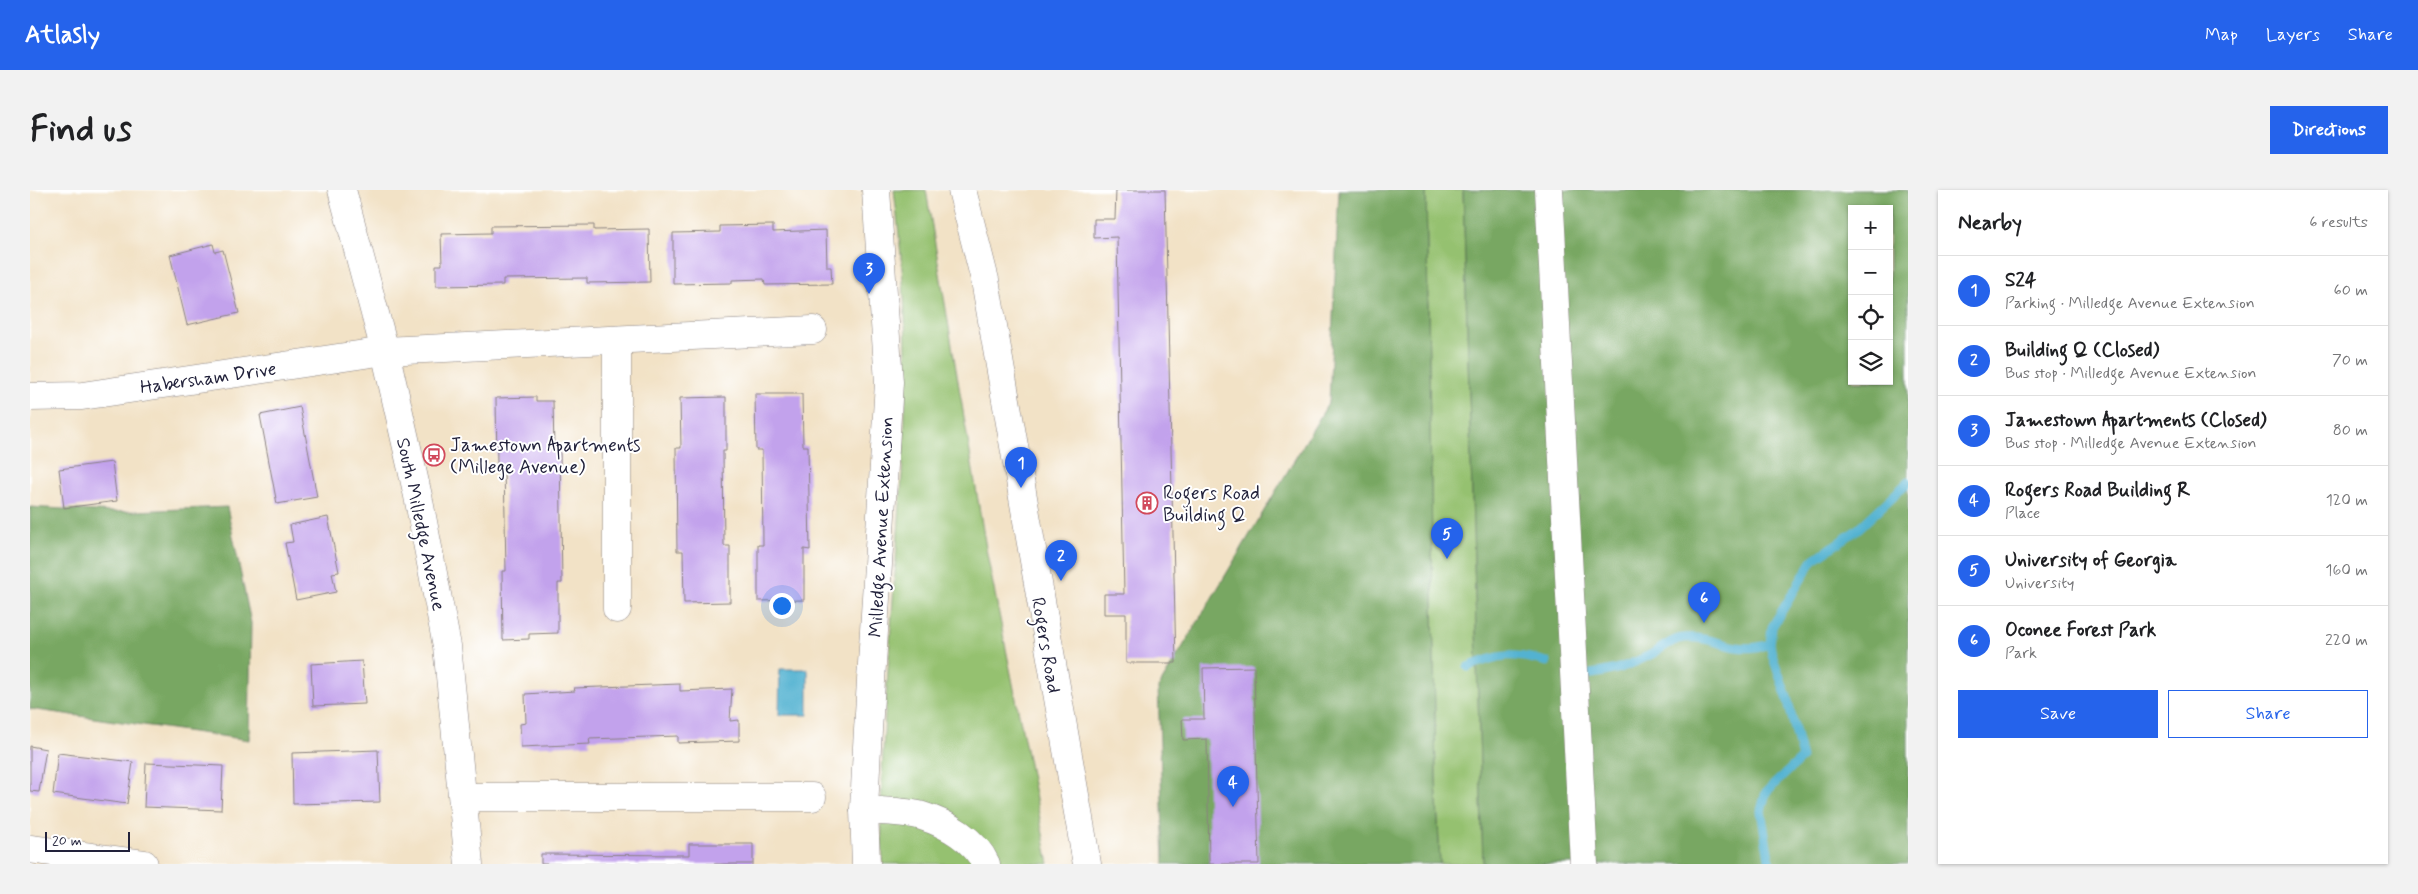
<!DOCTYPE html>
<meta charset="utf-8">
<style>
:root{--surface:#fff;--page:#f2f2f2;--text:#202124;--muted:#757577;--line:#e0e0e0;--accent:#2563eb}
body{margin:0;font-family:Mynerve,sans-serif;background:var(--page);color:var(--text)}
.controls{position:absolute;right:15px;top:15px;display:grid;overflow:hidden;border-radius:0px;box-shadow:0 1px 4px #0004}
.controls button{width:45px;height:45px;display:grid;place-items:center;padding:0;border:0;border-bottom:1px solid var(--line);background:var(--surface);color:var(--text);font:25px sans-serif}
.scale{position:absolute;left:15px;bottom:12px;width:85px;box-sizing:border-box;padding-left:5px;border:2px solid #22223b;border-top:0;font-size:14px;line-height:18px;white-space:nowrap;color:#22223b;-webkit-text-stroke:4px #fff;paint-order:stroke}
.you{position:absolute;left:751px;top:415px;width:18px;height:18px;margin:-12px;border:4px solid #fff;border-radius:50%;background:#1a73e8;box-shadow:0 0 0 8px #1a73e833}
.badge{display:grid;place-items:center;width:32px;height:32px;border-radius:50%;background:var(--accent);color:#fff;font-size:16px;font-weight:700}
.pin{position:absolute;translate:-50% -41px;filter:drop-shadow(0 1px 2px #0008)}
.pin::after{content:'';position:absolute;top:26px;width:18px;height:15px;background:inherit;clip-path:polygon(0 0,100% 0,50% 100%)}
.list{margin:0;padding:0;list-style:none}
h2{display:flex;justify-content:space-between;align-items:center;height:65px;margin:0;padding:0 20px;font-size:21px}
h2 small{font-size:16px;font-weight:400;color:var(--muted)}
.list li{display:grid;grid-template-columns:32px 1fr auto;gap:15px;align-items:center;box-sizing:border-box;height:70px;padding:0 20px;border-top:1px solid var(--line)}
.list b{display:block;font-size:19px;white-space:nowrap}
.list p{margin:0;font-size:16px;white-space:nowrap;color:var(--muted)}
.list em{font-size:16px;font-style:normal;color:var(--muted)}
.actions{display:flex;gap:10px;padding:15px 20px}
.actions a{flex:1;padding:11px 0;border:1px solid var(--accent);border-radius:0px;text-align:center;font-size:18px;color:var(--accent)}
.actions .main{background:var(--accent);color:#fff}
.icon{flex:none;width:28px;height:28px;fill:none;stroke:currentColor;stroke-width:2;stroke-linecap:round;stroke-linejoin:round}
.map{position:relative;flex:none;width:1878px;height:674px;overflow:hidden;border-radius:0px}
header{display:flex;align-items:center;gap:30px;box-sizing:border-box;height:70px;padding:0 25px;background:var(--accent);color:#fff}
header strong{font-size:24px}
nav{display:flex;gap:28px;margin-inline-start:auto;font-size:18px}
.intro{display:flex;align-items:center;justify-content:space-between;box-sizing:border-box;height:120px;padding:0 30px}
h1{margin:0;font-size:35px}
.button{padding:12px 22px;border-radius:0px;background:var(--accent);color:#fff;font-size:18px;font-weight:700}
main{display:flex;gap:30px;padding:0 30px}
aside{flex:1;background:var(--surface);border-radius:0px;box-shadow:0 1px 4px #0004}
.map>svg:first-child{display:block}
.green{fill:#95c16f;stroke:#5c7255}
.forest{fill:#78a762;stroke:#4d644e;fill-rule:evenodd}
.water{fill:#53b2d1;stroke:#3a6a86}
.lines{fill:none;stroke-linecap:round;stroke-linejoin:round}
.stream{stroke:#53b2d1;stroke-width:9}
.building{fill:#c2a2ec}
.minor-casing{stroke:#8a8280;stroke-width:29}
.major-casing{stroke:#8a8280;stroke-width:29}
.minor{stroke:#fff;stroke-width:28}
.major{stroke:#fff;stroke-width:28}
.labels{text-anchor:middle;stroke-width:4;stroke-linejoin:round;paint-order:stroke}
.street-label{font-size:19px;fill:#22223b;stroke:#fff}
.poi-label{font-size:19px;fill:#22223b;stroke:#fff;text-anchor:start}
</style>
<header>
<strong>Atlasly</strong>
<nav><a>Map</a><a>Layers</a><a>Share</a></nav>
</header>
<div class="intro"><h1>Find us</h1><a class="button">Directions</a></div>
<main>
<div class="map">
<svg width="1878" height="674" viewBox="0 0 1878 674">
<rect width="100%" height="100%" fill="#fff"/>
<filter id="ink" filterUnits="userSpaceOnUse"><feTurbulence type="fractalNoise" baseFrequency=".02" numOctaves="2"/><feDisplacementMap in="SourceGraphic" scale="10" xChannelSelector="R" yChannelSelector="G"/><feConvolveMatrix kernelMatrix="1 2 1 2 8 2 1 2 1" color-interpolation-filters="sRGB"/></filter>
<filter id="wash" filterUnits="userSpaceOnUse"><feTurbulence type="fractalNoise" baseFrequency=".0096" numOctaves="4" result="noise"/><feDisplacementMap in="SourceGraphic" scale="20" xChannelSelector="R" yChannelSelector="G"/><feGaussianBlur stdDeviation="1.12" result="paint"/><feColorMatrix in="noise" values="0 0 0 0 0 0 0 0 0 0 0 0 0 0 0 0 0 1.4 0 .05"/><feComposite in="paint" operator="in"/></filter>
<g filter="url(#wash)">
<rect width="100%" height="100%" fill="#f2e2c6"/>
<g class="green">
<path d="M864 0H896L957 364 1019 674H853C848 595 856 516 861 437 867 349 876 261 876 173 876 115 871 58 864 0Z"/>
<path d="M1396 0H1433L1453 674H1410L1406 589Z"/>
</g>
<g class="forest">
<path d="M1309 0H1396L1406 589 1410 674H1134L1128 498 1299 212Z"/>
<path d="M1433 0H1878V674H1453ZM1822 19H1859V191H1822Z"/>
<path d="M0 317 83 322 197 317 221 433 219 550 0 519Z"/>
</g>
<path class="water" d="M750 479H778V525H749Z"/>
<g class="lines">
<g class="stream">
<path d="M1438 477C1471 463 1483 463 1517 472"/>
<path d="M1554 485C1581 482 1596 477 1620 465 1630 460 1643 448 1654 448 1690 446 1702 466 1740 454"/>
<path d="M1740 674 1731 621 1736 602 1772 568 1757 507 1742 465 1740 454 1742 437 1783 370 1827 340 1878 292"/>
</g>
</g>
<g id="blocks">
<g class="building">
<path d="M1086 0H1135L1146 473H1096V424H1074V404H1094L1087 47 1064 48V29H1085Z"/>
<path d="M564 35V40L619 39 620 92 557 93V88L473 89V95L406 96V75H412L411 44 461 43V36Z"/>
<path d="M743 35V42L796 40 797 77H801L802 94 735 95 734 89 702 90V93L643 94V43L690 42V36Z"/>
<path d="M183 54 185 62 193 60 209 123 157 135 140 65Z"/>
<path d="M725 204H772L773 256H778L780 360 774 359V410L728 411V355H733L732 260H726Z"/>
<path d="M506 207V211H523L524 261H530L532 393H528V443L499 444V449L473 450 472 381H476L474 275H467L466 208Z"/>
<path d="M696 207V261H693L694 356H700V412L654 413 653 361H647L646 258H651L650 208Z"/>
<path d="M270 217 287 307 247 314 230 225Z"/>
<path d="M82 272 87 311 34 318 29 279Z"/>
<path d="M298 327 309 382 302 383 306 402 266 410 255 353 263 352 260 335Z"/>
<path d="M332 471 335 514 283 516 281 474Z"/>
<path d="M1224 477 1229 674H1179L1177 549 1153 550 1152 529H1174L1173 478Z"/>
<path d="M650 494V501L702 499 700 531 709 530V551L648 553V546L559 549 560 554 491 557 490 534 496 533 495 504 545 501 544 498Z"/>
<path d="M0 556 16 559 9 602 0 601Z"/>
<path d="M348 560 350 612 263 614 262 563Z"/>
<path d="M28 563 103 572 97 614 23 604Z"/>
<path d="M116 573 193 576 191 620 114 617Z"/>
<path d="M659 654H723V674H511V664L659 665Z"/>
</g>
</g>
</g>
<g filter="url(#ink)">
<use href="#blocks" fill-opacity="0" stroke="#8a8280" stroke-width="1"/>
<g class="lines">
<g class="minor-casing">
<g id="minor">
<path d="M932 0 955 90 1057 674"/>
<path d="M1519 0 1554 674"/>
<path d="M0 207 52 206 355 161 783 140"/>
<path d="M587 419V150"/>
<path d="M434 607H782"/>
<path d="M834 620C852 622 875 621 892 626 918 634 945 650 956 674"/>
<path d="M0 659 114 674"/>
<path d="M836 674 834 620 837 557 859 192 846 0"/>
</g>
</g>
<g class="major-casing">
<path id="major" d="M312 0 355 161 388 306 417 456 439 674"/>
</g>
<use href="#minor" class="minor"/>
<use href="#major" class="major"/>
</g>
</g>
<defs>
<g id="bus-ring" transform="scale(1.125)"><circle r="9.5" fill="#fff" stroke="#d1495b" stroke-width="1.5"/><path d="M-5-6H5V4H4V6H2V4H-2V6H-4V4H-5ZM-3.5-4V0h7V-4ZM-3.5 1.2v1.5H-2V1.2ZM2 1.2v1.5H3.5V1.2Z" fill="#d1495b"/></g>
<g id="building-ring" transform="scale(1.125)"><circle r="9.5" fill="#fff" stroke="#d1495b" stroke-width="1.5"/><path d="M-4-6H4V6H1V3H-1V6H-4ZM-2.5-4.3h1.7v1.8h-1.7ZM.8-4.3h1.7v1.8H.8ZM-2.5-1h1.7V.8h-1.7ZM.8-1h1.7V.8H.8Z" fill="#d1495b"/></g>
</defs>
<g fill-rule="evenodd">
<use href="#bus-ring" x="404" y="265"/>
<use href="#building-ring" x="1117" y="313"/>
</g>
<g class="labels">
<g class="street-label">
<text transform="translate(178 187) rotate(-8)" y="7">Habersham Drive</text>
<text transform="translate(392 334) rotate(78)" y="7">South Milledge Avenue</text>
<text transform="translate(850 337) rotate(-87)" y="7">Milledge Avenue Extension</text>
<text transform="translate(1017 455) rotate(80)" y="7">Rogers Road</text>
</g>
<g class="poi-label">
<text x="420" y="261">Jamestown Apartments<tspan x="420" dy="22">(Millege Avenue)</tspan></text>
<text x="1133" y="309">Rogers Road<tspan x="1133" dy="22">Building Q</tspan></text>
</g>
</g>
</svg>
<div class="controls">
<button>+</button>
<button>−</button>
<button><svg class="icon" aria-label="locate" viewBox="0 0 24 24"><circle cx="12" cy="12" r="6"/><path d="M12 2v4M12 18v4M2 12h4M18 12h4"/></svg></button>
<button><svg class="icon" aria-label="layers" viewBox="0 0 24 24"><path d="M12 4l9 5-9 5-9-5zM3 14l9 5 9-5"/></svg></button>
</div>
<div class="scale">20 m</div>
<div class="you"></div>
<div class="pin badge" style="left:991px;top:298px">1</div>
<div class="pin badge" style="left:1031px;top:391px">2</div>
<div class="pin badge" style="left:839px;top:104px">3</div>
<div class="pin badge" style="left:1203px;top:617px">4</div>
<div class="pin badge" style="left:1417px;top:369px">5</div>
<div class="pin badge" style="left:1674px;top:433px">6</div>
</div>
<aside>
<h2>Nearby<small>6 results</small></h2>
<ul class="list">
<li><span class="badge">1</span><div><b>S24</b><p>Parking · Milledge Avenue Extension</p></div><em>60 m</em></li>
<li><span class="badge">2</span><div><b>Building Q (Closed)</b><p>Bus stop · Milledge Avenue Extension</p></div><em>70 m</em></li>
<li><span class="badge">3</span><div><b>Jamestown Apartments (Closed)</b><p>Bus stop · Milledge Avenue Extension</p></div><em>80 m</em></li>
<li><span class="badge">4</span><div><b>Rogers Road Building R</b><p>Place</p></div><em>120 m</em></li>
<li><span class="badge">5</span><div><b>University of Georgia</b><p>University</p></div><em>160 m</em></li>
<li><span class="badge">6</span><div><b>Oconee Forest Park</b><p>Park</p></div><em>220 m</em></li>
</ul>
<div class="actions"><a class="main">Save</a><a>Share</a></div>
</aside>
</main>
